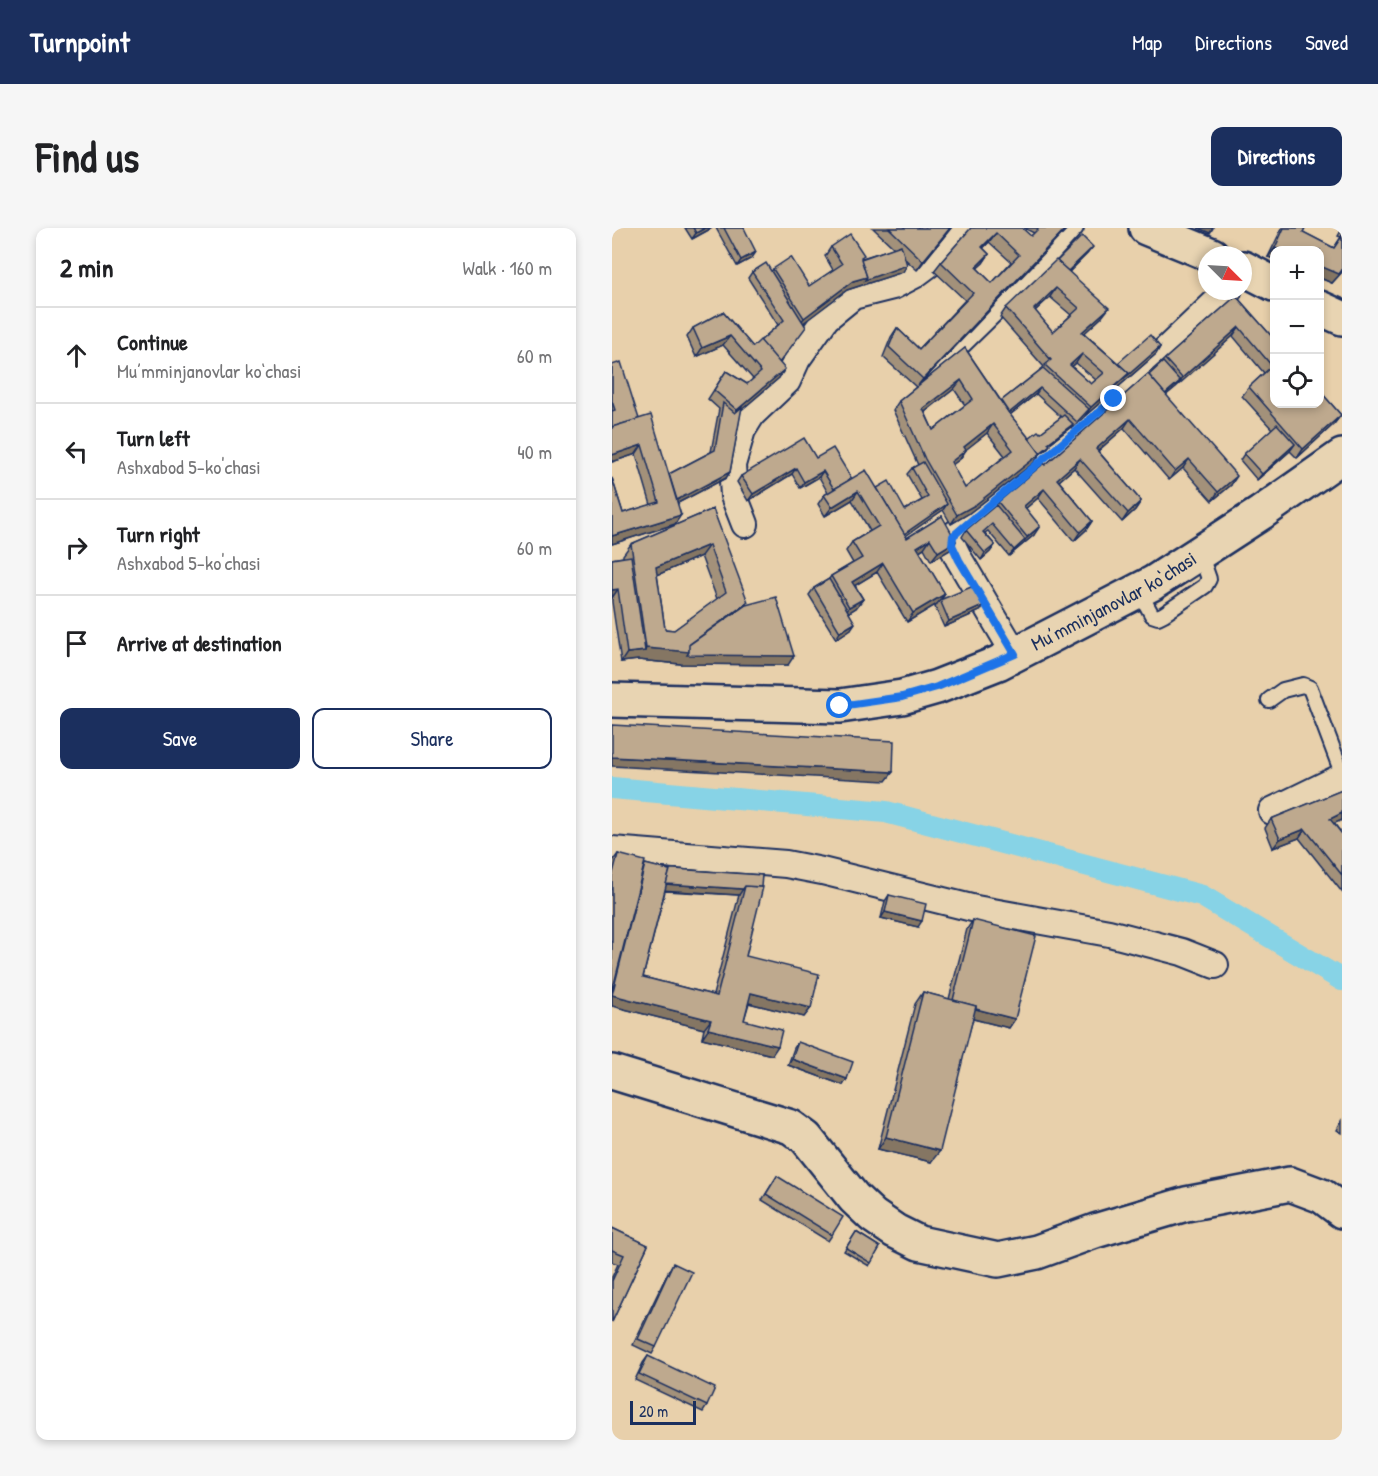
<!DOCTYPE html>
<meta charset="utf-8">
<style>
:root{--surface:#fff;--page:#f6f6f6;--text:#202124;--muted:#757577;--line:#e0e0e0;--accent:#1b2f5e}
body{margin:0;font-family:"Patrick Hand",sans-serif;background:var(--page);color:var(--text)}
.controls{position:absolute;right:18px;top:18px;display:grid;overflow:hidden;border-radius:12px;box-shadow:0 3px 9px #0003}
.controls button{width:54px;height:54px;display:grid;place-items:center;padding:0;border:0;border-bottom:2px solid var(--line);background:var(--surface);color:var(--text);font:30px sans-serif}
.compass{position:absolute;left:586px;top:18px;width:54px;height:54px;border-radius:50%;background:var(--surface);box-shadow:0 3px 9px #0003;rotate:114deg}
.scale{position:absolute;left:18px;bottom:15px;width:66px;box-sizing:border-box;padding-left:6px;border:3px solid #1b2f5e;border-top:0;font-size:16px;line-height:21px;white-space:nowrap;color:#1b2f5e;-webkit-text-stroke:4px #e8d4b2;paint-order:stroke}
.stop{position:absolute;width:18px;height:18px;margin:-14px;border:4px solid #1a73e8;border-radius:50%;background:#fff}
.stop.end{background:#1a73e8;border-color:#fff;box-shadow:0 2px 6px #0008}
.list{margin:0;padding:0;list-style:none}
h2{display:flex;justify-content:space-between;align-items:center;height:78px;margin:0;padding:0 24px;font-size:26px}
h2 small{font-size:20px;font-weight:400;color:var(--muted)}
.list li{display:grid;grid-template-columns:39px 1fr auto;gap:18px;align-items:center;box-sizing:border-box;height:96px;padding:0 24px;border-top:2px solid var(--line)}
.list b{display:block;font-size:22px;white-space:nowrap}
.list p{margin:0;font-size:20px;white-space:nowrap;color:var(--muted)}
.list em{font-size:20px;font-style:normal;color:var(--muted)}
.actions{display:flex;gap:12px;padding:18px 24px}
.actions a{flex:1;padding:14px 0;border:2px solid var(--accent);border-radius:12px;text-align:center;font-size:21px;color:var(--accent)}
.actions .main{background:var(--accent);color:#fff}
.icon{flex:none;width:33px;height:33px;fill:none;stroke:currentColor;stroke-width:2;stroke-linecap:round;stroke-linejoin:round}
.map{position:relative;flex:none;width:730px;height:1212px;overflow:hidden;border-radius:12px}
header{display:flex;align-items:center;gap:36px;box-sizing:border-box;height:84px;padding:0 30px;background:var(--accent);color:#fff}
header strong{font-size:28px}
nav{display:flex;gap:33px;margin-inline-start:auto;font-size:21px}
.intro{display:flex;align-items:center;justify-content:space-between;box-sizing:border-box;height:144px;padding:0 36px}
h1{margin:0;font-size:42px}
.button{padding:15px 27px;border-radius:12px;background:var(--accent);color:#fff;font-size:21px;font-weight:700}
main{display:flex;gap:36px;padding:0 36px}
aside{flex:1;background:var(--surface);border-radius:12px;box-shadow:0 3px 9px #0003}
.map>svg:first-child{display:block}
.lines{fill:none;stroke-linecap:round;stroke-linejoin:round}
.canal{stroke:#87d3e6;stroke-width:22}
.lane-casing{stroke:#1b2f5e;stroke-width:18}
.street-casing{stroke:#1b2f5e;stroke-width:30}
.secondary-casing{stroke:#1b2f5e;stroke-width:38}
.lane{stroke:#e8d4b2;stroke-width:14}
.street{stroke:#e8d4b2;stroke-width:26}
.secondary{stroke:#e8d4b2;stroke-width:33}
.wall{fill:#a3917a;stroke:#1b2f5e;stroke-width:1.5;fill-rule:evenodd}
.shaded-wall{fill:#857663;stroke:#1b2f5e;stroke-width:1.5}
.building{fill:#bea98e;stroke:#1b2f5e;stroke-width:1.5;fill-rule:evenodd}
.route{stroke:#1a73e8;stroke-width:8}
.labels{text-anchor:middle;stroke-width:5;stroke-linejoin:round;paint-order:stroke}
.street-label{font-size:20px;fill:#1b2f5e;stroke:#e8d4b2}
</style>
<header>
<strong>Turnpoint</strong>
<nav><a>Map</a><a>Directions</a><a>Saved</a></nav>
</header>
<div class="intro"><h1>Find us</h1><a class="button">Directions</a></div>
<main>
<aside>
<h2>2 min<small>Walk · 160 m</small></h2>
<ul class="list">
<li><svg class="icon" aria-label="ahead" viewBox="0 0 24 24"><path d="M12 20V5M6 11l6-6 6 6"/></svg><div><b>Continue</b><p>Mu’mminjanovlar ko‘chasi</p></div><em>60 m</em></li>
<li><svg class="icon" aria-label="left" viewBox="0 0 24 24"><path d="M17 20v-9H6M10 6l-5 5 5 5"/></svg><div><b>Turn left</b><p>Ashxabod 5-ko'chasi</p></div><em>40 m</em></li>
<li><svg class="icon" aria-label="right" viewBox="0 0 24 24"><path d="M7 20v-9h11M14 6l5 5-5 5"/></svg><div><b>Turn right</b><p>Ashxabod 5-ko'chasi</p></div><em>60 m</em></li>
<li><svg class="icon" aria-label="arrive" viewBox="0 0 24 24"><path d="M6 21V4h12l-3 4 3 4H6"/></svg><div><b>Arrive at destination</b></div></li>
</ul>
<div class="actions"><a class="main">Save</a><a>Share</a></div>
</aside>
<div class="map">
<svg width="730" height="1212" viewBox="0 0 730 1212">
<rect width="100%" height="100%" fill="#e8d0ab"/>
<filter id="ink" filterUnits="userSpaceOnUse"><feTurbulence type="fractalNoise" baseFrequency=".0167" numOctaves="2"/><feDisplacementMap in="SourceGraphic" scale="12" xChannelSelector="R" yChannelSelector="G"/><feConvolveMatrix kernelMatrix="1 2 1 2 8 2 1 2 1" color-interpolation-filters="sRGB"/></filter>
<g filter="url(#ink)">
<g class="lines">
<path class="canal" d="M0 560 274 584 590 668 730 752"/>
<g class="lane-casing">
<g id="lane">
<path d="M321 147 403 67 464 0"/>
<path d="M527 363 540 387 546 389 552 386 593 358 597 351 588 325"/>
<path d="M657 472 671 462 691 457 698 460 730 545"/>
</g>
</g>
<g class="street-casing">
<g id="street">
<path d="M133 296 122 268 120 237 130 202 140 186 175 153 185 131 214 90 241 68 281 58 302 47 325 30 348 0"/>
<path d="M403 426 347 331 340 317 341 308 502 171 616 63"/>
<path d="M660 583 730 549"/>
<path d="M0 622 174 636 210 643 364 681 497 705 570 724 603 737"/>
</g>
</g>
<g class="secondary-casing">
<g id="secondary">
<path d="M534 0 600 27"/>
<path d="M631 40 662 56"/>
<path d="M708 80 730 90"/>
<path id="s1" d="M0 472 228 478 290 469 325 459 386 435 541 355 649 285 730 228"/>
<path d="M0 844 179 899 194 910 242 970 261 988 283 1003 307 1015 386 1032 425 1024 483 1003 574 976 678 956 710 968 730 983"/>
</g>
</g>
<use href="#lane" class="lane"/>
<use href="#street" class="street"/>
<use href="#secondary" class="secondary"/>
</g>
<g class="wall">
<path d="M73 0H100L80 11Z"/>
<path d="M104 0H132L140 30 125 38Z"/>
<path d="M261 0H339L305 42 293 31 291 44 235 62 192 94 168 135 167 150 129 182 118 244 114 250 66 275 63 296 0 316V250L11 285 39 277 24 226 0 234V137L27 191 57 246 99 224 107 181 96 171 114 143 135 156 141 151 111 117 84 129 75 109 81 100 111 84 141 119 166 97 136 50 140 44H159L161 41 197 58 221 42 213 28 219 19 250 30 282 20Z"/>
<path d="M359 0 419 8 422 5 412 0H454L308 156 353 120 389 173 432 139 388 89 394 80 476 25 457 44 490 89 472 105 506 135 548 119 544 126 473 188 461 200 459 199 437 216 435 221 428 226 422 235 356 286 339 296 331 282 293 308 295 310 330 288 338 322 319 333 312 320 307 323 333 366 329 372 368 383 332 399 323 379 325 376 295 394 265 344 243 357 251 371 244 380 237 384 239 401 224 411 197 367 202 360 217 351 219 348 241 335 234 323 240 314 258 303 240 272 213 288 206 276 212 267 216 265 207 249 188 260 180 246 136 273 125 254 129 248 204 230 240 251 265 260 293 282 310 272 295 246 300 240 306 237 281 182 287 173 304 159 271 129 279 109 285 100 307 121 353 72 322 43 329 34ZM377 14 399 34 380 55 365 40 371 35 377 26 371 20ZM438 69 459 87 441 104 423 83ZM464 135 484 152 479 156 460 139ZM342 161 353 177 321 202 313 184ZM424 166 449 189 428 205 417 210 398 187ZM375 205 393 228 353 260 340 237 348 231 354 221Z"/>
<path d="M670 0H693L691 4 722 20 729 9 726 8 730 1V44L720 55 708 50V22H663V31L656 29Z"/>
<path d="M624 68 729 187 722 196 685 230 678 223 645 252 628 232 632 226 660 201 630 168 637 159 652 145 621 108 554 167 619 257 600 273 571 240 557 252 512 200 486 223 529 273 523 282 510 294 462 240 447 253 480 293 474 302 462 313 426 270 414 280 422 307 397 328 376 303 373 305 383 317 378 324 369 332 350 309 354 302 384 277 386 274 433 237Z"/>
<path d="M101 281 134 377 176 437 69 436 26 432 9 434 0 374V331L11 329V327L19 316ZM89 328 105 371 62 402 53 401 45 347Z"/>
<path d="M730 562V592L722 595 730 606V664L687 610 661 620 653 600 659 591Z"/>
<path d="M6 626 33 636 48 640 150 647 134 728 199 780 192 789 137 775 132 792 160 827 90 810 92 801 0 778V634ZM53 663 127 667 101 767 31 749Z"/>
<path d="M277 667 306 699 269 690 273 673Z"/>
<path d="M361 692 403 791 397 800 361 791 319 934 266 921 303 776 311 764 337 771 355 701Z"/>
<path d="M186 814 235 851 231 857 176 837 182 820Z"/>
<path d="M730 893V905L725 902Z"/>
<path d="M165 948 220 1007 216 1013 150 972Z"/>
<path d="M0 1000 36 1017 0 1094V1049L6 1036 0 1034Z"/>
<path d="M244 1004 268 1019 257 1038 232 1023Z"/>
<path d="M61 1035 44 1119 40 1126 21 1117 57 1042Z"/>
<path d="M36 1128 95 1178 91 1184 23 1152 31 1135Z"/>
</g>
<g class="shaded-wall">
<path d="M93 0H100L80 11 84 5Z"/>
<path d="M338 0H339L305 42 311 33Z"/>
<path d="M454 0H456L304 160 311 151Z"/>
<path d="M586 0H601L598 5Z"/>
<path d="M384 5 377 14 364 28 370 19Z"/>
<path d="M481 19 476 25 449 52 453 46Z"/>
<path d="M663 20 669 22H663V31L656 29Z"/>
<path d="M144 24 140 30 125 38 129 32Z"/>
<path d="M377 26 371 35 357 48 364 39Z"/>
<path d="M295 37 291 44 235 62 186 99 192 90 241 53Z"/>
<path d="M708 38 730 42V44L720 55 708 50Z"/>
<path d="M444 60 438 69 415 90 422 81Z"/>
<path d="M497 80 490 89 464 113 470 104Z"/>
<path d="M627 99 621 108 564 159 570 150Z"/>
<path d="M118 108 111 117 84 129 90 120Z"/>
<path d="M548 119 544 126 473 188 479 179Z"/>
<path d="M470 126 464 135 451 146 458 137Z"/>
<path d="M173 141 167 150 119 191 125 182Z"/>
<path d="M349 152 342 161 305 190 311 181Z"/>
<path d="M568 153 564 159 546 174 551 168Z"/>
<path d="M428 160 424 166 390 193 394 187Z"/>
<path d="M729 187 722 196 685 230 691 221Z"/>
<path d="M518 191 512 200 478 230 484 221Z"/>
<path d="M381 196 375 205 346 228 352 219Z"/>
<path d="M461 196 459 199 434 218 436 215Z"/>
<path d="M683 216 678 223 645 252 650 246Z"/>
<path d="M30 217 24 226 0 234V227Z"/>
<path d="M438 217 435 221 428 226 422 235 356 286 339 296 345 287Z"/>
<path d="M354 222 348 231 332 243 339 234Z"/>
<path d="M468 231 462 240 439 260 445 251Z"/>
<path d="M577 231 571 240 557 252 563 243Z"/>
<path d="M184 240 180 246 136 273 141 266Z"/>
<path d="M211 243 207 249 188 260 192 254Z"/>
<path d="M118 244 114 250 58 279 62 273Z"/>
<path d="M625 248 619 257 600 273 606 264Z"/>
<path d="M432 261 426 270 406 287 412 278Z"/>
<path d="M246 263 240 272 213 288 220 279Z"/>
<path d="M529 273 523 282 510 294 516 285Z"/>
<path d="M335 276 331 282 285 314 290 307Z"/>
<path d="M69 287 63 296 0 316V308Z"/>
<path d="M480 293 474 302 462 313 468 304Z"/>
<path d="M428 298 422 307 397 328 402 322Z"/>
<path d="M318 311 312 320 299 328 305 319Z"/>
<path d="M344 313 338 322 319 333 326 324Z"/>
<path d="M97 317 89 328 36 351 44 339Z"/>
<path d="M383 317 378 324 369 332 373 325Z"/>
<path d="M271 335 265 344 234 363 240 354Z"/>
<path d="M6 361 0 370V362Z"/>
<path d="M333 366 325 376 295 394 301 385Z"/>
<path d="M251 371 244 380 231 388 237 379Z"/>
<path d="M373 377 368 383 332 399 337 393Z"/>
<path d="M243 395 239 401 224 411 228 404Z"/>
<path d="M34 420 182 428 176 437 69 436 26 432 9 434 15 425 33 423Z"/>
<path d="M0 529 281 544 274 553 0 538Z"/>
<path d="M730 585V592L712 600 718 591Z"/>
<path d="M693 601 687 610 661 620 668 611Z"/>
<path d="M53 656 131 661 127 667 49 662Z"/>
<path d="M273 684 310 693 306 699 269 690Z"/>
<path d="M139 765 199 780 192 789 133 774Z"/>
<path d="M0 767 99 792 92 801 0 778Z"/>
<path d="M340 775 403 791 397 800 334 784Z"/>
<path d="M96 801 166 818 160 827 90 810Z"/>
<path d="M180 831 235 851 231 857 176 837Z"/>
<path d="M274 909 328 923 319 934 266 921Z"/>
</g>
<g class="building">
<path d="M81 0H93L84 5Z"/>
<path d="M112 0H132L144 24 129 32Z"/>
<path d="M277 0H338L311 33Z"/>
<path d="M359 0H410L419 8 427 0H454L311 151 277 119 285 100 307 121 361 65 329 34ZM384 5 407 27 380 55 364 39 377 26 370 19Z"/>
<path d="M672 0H693L691 4 722 20 730 8V42L727 46 708 38V22H669L663 20Z"/>
<path d="M238 6 252 27 249 29 255 49 241 53 192 90 161 41 179 29 197 58 230 36 219 19Z"/>
<path d="M470 8 481 19 456 43 445 33Z"/>
<path d="M289 17 295 37 253 52 255 49 249 31Z"/>
<path d="M444 32 497 80 470 104 517 145 479 179 433 137 439 132 394 80ZM444 60 467 80 441 104 422 81ZM470 126 492 145 479 156 458 137Z"/>
<path d="M154 35 194 99 167 135 148 113 172 92 140 44Z"/>
<path d="M624 68 663 112V176H708V163L729 187 691 221 637 159 660 138 627 99 570 150 553 131Z"/>
<path d="M111 84 141 119 148 112 173 141 125 182 102 162 114 143 135 156 149 144 118 108 90 120 81 100Z"/>
<path d="M538 107 548 119 515 148 517 145 506 135Z"/>
<path d="M353 120 396 184 429 225 363 277 345 287 313 231 287 173ZM349 152 361 171 321 202 311 181ZM381 196 401 222 353 260 339 234 354 222 352 219Z"/>
<path d="M9 134 27 191 0 199V183L3 182 0 173V137Z"/>
<path d="M551 134 568 153 553 166 537 147Z"/>
<path d="M431 140 477 181 465 194 428 160 397 185 389 173Z"/>
<path d="M536 146 625 248 606 264 577 231 563 243 518 191 484 221 529 273 516 285 468 231 445 251 480 293 468 304 432 261 412 278 428 298 415 309 386 274 432 235 433 237Z"/>
<path d="M111 175 123 185 130 179 118 244 65 272 57 246 103 222Z"/>
<path d="M39 187 69 287 0 308V250L11 285 47 274 30 217 0 227V199Z"/>
<path d="M452 187 461 196 436 215 438 217 428 225 417 210 426 203 428 205Z"/>
<path d="M665 196 683 216 650 246 632 226Z"/>
<path d="M192 210 204 230 221 220 240 251 222 261 211 243 192 254 184 240 141 266 129 248Z"/>
<path d="M311 234 335 276 292 306 265 260 277 253 293 282 316 269 300 240Z"/>
<path d="M254 242 295 310 330 288 344 313 326 324 318 311 305 319 333 366 301 385 271 335 240 354 251 371 237 379 219 348 250 330 240 314 267 298 246 263 220 279 212 267Z"/>
<path d="M384 277 413 312 402 322 380 296 371 304 383 317 373 325 354 302Z"/>
<path d="M101 281 136 374 78 416 77 424 34 420 19 316ZM97 317 114 364 62 402 53 401 44 339Z"/>
<path d="M19 328 33 423 15 425 6 361 0 362V331Z"/>
<path d="M217 351 243 395 228 404 202 360Z"/>
<path d="M364 357 373 377 337 393 328 372Z"/>
<path d="M164 369 182 428 75 427 77 424V417L134 377Z"/>
<path d="M0 497 282 513 281 544 0 529Z"/>
<path d="M730 562V585L718 591 730 606V647L693 601 668 611 659 591Z"/>
<path d="M6 626 33 633 0 764V649Z"/>
<path d="M33 636 58 642 31 749 105 768 133 658 151 659 134 728 207 746 199 780 139 765 132 792 170 802 166 818 96 801 99 792 0 767Z"/>
<path d="M48 640 150 647 149 659 133 658 131 661 54 656 58 642Z"/>
<path d="M277 667 314 676 310 693 273 684Z"/>
<path d="M361 692 424 708 403 791 364 781V778L341 772Z"/>
<path d="M311 764 364 778 328 923 274 909Z"/>
<path d="M186 814 241 834 235 851 180 831Z"/>
<path d="M165 948 231 989 220 1007 154 966Z"/>
<path d="M0 1000 36 1017 0 1094V1053L12 1027 0 1022Z"/>
<path d="M244 1004 268 1019 259 1035 234 1020Z"/>
<path d="M61 1035 80 1044 44 1119 26 1111Z"/>
<path d="M36 1128 103 1160 95 1178 27 1146Z"/>
</g>
</g>
<g class="lines" filter="url(#ink)">
<path class="route" d="M228 478 290 469 325 459 403 426 347 332 340 317 341 308 502 171"/>
</g>
<g class="labels">
<g class="street-label">
<text dy="7" stroke="none"><textPath href="#s1" startOffset="524">Mu’mminjanovlar ko‘chasi</textPath></text>
</g>
</g>
</svg>
<div class="controls">
<button>+</button>
<button>−</button>
<button><svg class="icon" aria-label="locate" viewBox="0 0 24 24"><circle cx="12" cy="12" r="6"/><path d="M12 2v4M12 18v4M2 12h4M18 12h4"/></svg></button>
</div>
<svg class="compass" viewBox="-18 -18 36 36"><path d="M0-13l5 13h-10z" fill="#e53935"/><path d="M0 13l5-13h-10z" fill="#757577"/></svg>
<div class="scale">20 m</div>
<div class="stop" style="left:228px;top:478px"></div>
<div class="stop end" style="left:502px;top:171px"></div>
</div>
</main>
